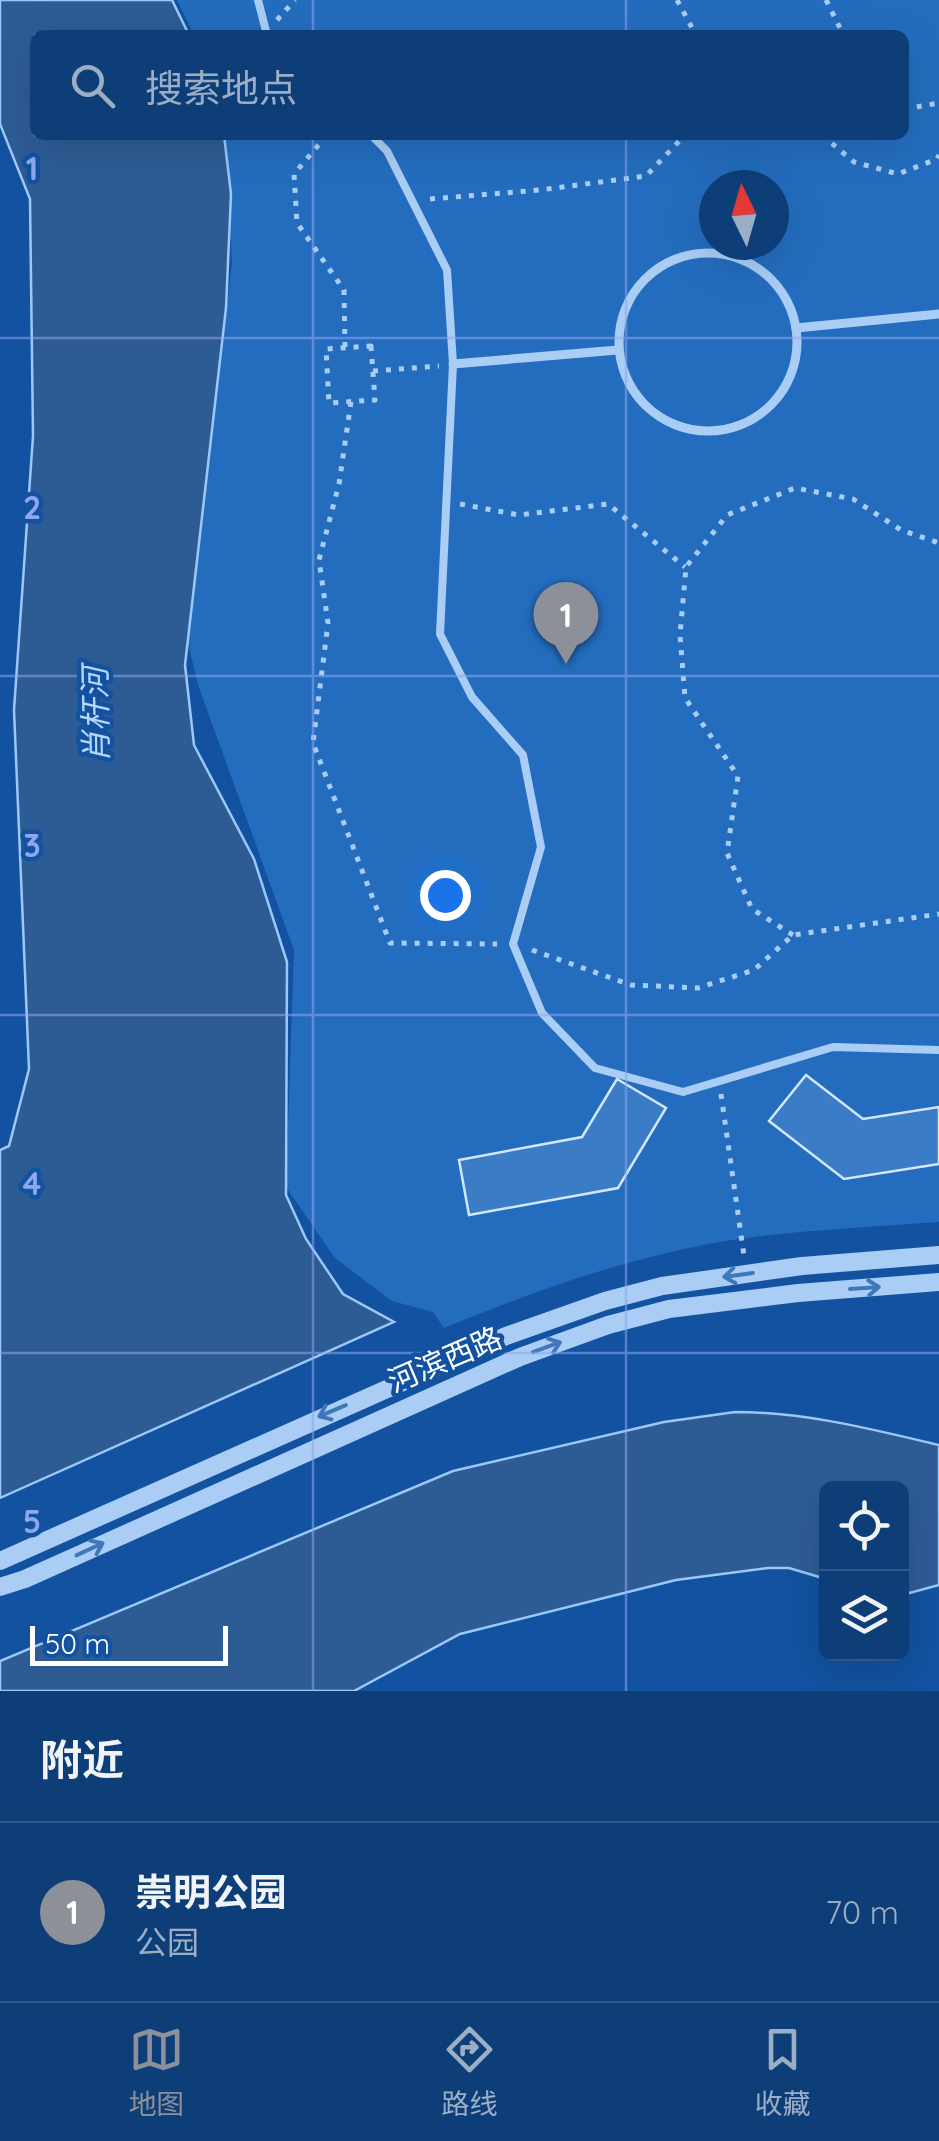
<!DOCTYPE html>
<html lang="zh">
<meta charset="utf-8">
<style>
:root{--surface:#0e3e78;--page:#17457d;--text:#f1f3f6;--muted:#9baec6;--line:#2e578a;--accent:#8c9099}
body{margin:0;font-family:Quicksand,"Noto Sans SC",sans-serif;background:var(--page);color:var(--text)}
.controls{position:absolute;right:30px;bottom:30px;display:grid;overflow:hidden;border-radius:15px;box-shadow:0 10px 40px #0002}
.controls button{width:90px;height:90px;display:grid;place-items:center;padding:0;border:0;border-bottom:2px solid var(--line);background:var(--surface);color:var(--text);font:50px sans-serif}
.compass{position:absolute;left:699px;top:170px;width:90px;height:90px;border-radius:50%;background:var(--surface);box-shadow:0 10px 40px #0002;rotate:355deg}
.scale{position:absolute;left:30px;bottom:25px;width:198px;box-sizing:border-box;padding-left:10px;border:5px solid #fff;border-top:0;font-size:28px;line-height:35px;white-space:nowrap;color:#fff;-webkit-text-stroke:8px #1252a0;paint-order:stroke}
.you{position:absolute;left:445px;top:895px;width:35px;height:35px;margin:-25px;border:8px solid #fff;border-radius:50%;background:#1a73e8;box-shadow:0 0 0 15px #1a73e833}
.badge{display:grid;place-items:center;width:65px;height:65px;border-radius:50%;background:var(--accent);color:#fff;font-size:32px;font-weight:700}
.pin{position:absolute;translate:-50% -82px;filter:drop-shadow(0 2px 5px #0008)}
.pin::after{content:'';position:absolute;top:52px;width:35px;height:30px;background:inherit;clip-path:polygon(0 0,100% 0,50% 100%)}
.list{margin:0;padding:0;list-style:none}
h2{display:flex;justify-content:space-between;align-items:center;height:130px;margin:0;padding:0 40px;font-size:42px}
h2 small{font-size:32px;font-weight:400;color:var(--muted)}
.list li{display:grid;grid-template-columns:65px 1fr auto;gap:30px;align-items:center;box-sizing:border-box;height:180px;padding:0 40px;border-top:2px solid var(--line)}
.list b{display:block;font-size:38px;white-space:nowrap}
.list p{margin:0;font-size:32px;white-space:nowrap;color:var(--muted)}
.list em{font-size:32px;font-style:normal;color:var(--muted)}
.icon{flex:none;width:55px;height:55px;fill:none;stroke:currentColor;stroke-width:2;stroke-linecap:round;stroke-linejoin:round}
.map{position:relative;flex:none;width:939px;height:1691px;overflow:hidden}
.search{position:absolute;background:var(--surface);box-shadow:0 10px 40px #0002;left:30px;right:30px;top:30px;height:110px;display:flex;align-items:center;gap:25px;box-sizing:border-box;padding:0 35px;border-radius:15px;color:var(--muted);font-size:38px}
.sheet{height:310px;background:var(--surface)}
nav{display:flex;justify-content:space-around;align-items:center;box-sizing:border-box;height:140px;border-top:2px solid var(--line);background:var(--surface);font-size:28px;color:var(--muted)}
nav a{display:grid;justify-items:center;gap:5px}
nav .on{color:var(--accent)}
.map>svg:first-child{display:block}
.green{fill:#246dbe;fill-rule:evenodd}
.water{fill:#2d5c95;stroke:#9bc8f8;stroke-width:2.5}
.building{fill:#3b7cc7;stroke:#d2e7fe;stroke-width:2.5}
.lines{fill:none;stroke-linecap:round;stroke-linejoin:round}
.path{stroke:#aacdf5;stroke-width:5;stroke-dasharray:5 8;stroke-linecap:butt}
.service{stroke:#aacdf5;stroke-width:8}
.pedestrian{stroke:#aacdf5;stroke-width:9}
.tertiary{stroke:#aacdf5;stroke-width:18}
.oneway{stroke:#4077ba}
.grid{fill:none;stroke:#8ea6ec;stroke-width:2.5;stroke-opacity:0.55}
.labels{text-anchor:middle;stroke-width:9;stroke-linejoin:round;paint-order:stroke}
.street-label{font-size:30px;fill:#fff;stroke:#1252a0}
.water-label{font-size:32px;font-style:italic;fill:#b6d7fb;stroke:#1252a0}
.grid-label{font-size:32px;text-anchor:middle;font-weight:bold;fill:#8ea6ec;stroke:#1252a0;stroke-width:9;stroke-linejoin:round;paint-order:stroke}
</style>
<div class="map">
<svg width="939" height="1691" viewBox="0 0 939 1691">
<rect width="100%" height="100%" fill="#1252a0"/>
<path class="green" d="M177 0H939V1222C849 1229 755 1231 667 1253 590 1271 517 1298 444 1328L433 1312 392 1301 335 1258 286 1187 294 950 198 685 188 643 232 262 225 135H904V35H194ZM714 185H774V245H714Z"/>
<g class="water">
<path d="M0 0H172L189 35H35V135H224L231 194 226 308 185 665 194 745 254 859 287 962 286 1195 306 1239 343 1294 394 1322 0 1498V1150L9 1146 29 1069 14 710 33 436 30 199 0 124Z"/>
<path d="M735 1412C805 1412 871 1429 939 1445V1585L902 1595V1488H826V1579L789 1568H768L676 1580 460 1634 354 1691H0V1661L453 1471 664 1422Z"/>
</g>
<g class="building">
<path d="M806 1075 863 1119 939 1107V1164L844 1179 769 1121Z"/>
<path d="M617 1079 666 1108 618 1188 469 1215 459 1160 582 1137Z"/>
</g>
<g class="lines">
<g class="path">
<path d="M677 0 696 35"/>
<path d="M826 0 841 30 840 35"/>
<path d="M277 20 295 0"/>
<path d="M904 109 939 103"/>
<path d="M327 135 294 174 297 223 344 290 345 347"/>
<path d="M822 135 854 162 898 174 937 159 939 155"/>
<path d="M430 199 540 190 646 176 685 135"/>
<path d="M371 346 375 400 329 403 326 349Z"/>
<path d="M373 371 439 366"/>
<path d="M351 402 339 484 319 560 328 623 313 743 390 943 497 944"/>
<path d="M460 504 519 515 608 504 685 567"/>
<path d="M793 935 752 909 727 853 738 776 685 698 680 635 686 567 727 515 795 488 853 499 901 530 939 543"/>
<path d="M532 950 631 985 698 988 754 970 793 935 939 914"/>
<path d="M721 1094 744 1256"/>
</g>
<g class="service">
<path d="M258 0 267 35"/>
<path d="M371 135 387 151 447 270 453 364 440 634 472 697 523 755 541 847 513 944 542 1013 595 1068 683 1092 833 1047 939 1050"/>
</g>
<g class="pedestrian">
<circle cx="708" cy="342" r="89"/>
<path d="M796 328 939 314"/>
<path d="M453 364 618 350"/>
</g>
<g class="tertiary">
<path d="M0 1561 506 1336 605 1301 662 1286 802 1266 939 1255"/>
<path d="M0 1587 25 1579 520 1357 608 1325 669 1309 798 1293 939 1282"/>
</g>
</g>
<defs><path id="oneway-shaft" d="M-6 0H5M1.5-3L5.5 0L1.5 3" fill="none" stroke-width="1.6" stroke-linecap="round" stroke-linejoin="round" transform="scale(2.5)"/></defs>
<g class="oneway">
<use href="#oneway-shaft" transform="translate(738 1275) rotate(172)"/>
<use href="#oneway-shaft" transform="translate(865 1288) rotate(-4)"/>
<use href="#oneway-shaft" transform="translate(547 1347) rotate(-20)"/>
<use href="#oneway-shaft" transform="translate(332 1411) rotate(157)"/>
<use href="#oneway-shaft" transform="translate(90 1549) rotate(-25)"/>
</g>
<path class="grid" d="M313 0V35M626 0V35M313 135V1691M626 135V1691M0 338H939M0 676H939M0 1015H939M0 1353H939"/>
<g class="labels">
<g class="street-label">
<text transform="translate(445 1360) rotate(-23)" y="10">河滨西路</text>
</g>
<g class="water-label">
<text transform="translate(96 715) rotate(-91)" y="11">肖杆河</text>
</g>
</g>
<g class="grid-label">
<text x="32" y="180">1</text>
<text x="32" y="519">2</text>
<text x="32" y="857">3</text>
<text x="32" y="1195">4</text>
<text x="32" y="1533">5</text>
</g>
</svg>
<div class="controls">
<button><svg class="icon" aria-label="locate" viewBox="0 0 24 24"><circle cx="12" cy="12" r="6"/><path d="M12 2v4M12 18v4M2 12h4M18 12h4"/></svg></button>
<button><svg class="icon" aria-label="layers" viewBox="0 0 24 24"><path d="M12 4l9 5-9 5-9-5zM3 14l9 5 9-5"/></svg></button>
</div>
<svg class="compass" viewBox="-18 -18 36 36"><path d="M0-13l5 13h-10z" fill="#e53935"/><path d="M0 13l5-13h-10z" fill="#9baec6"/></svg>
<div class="scale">50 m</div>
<div class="you"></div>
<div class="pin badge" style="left:566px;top:664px">1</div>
<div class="search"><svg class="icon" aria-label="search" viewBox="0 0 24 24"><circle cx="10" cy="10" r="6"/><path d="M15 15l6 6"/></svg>搜索地点</div>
</div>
<section class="sheet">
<h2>附近<small></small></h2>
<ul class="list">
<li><span class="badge">1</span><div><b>崇明公园</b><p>公园</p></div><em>70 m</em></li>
</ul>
</section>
<nav>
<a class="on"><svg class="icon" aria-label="map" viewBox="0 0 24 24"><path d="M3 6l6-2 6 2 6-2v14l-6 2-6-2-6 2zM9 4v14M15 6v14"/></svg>地图</a>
<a><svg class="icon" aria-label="directions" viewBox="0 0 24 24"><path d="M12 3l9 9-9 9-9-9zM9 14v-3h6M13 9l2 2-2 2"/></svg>路线</a>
<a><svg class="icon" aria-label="saved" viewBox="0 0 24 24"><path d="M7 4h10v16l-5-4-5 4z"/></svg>收藏</a>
</nav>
